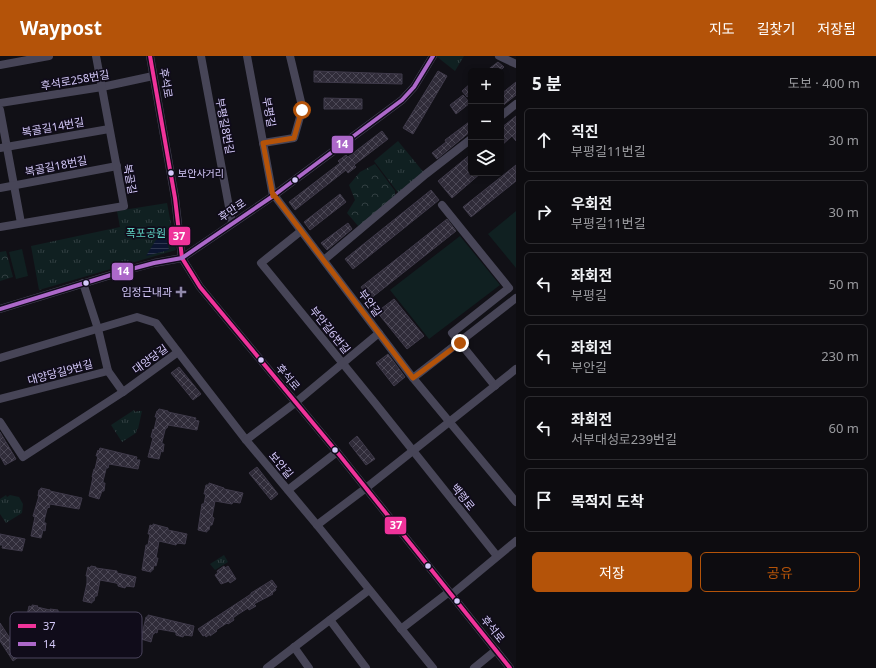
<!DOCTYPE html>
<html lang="ko">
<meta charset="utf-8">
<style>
:root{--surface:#0d0c10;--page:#1b1a1e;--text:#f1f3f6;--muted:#9a9b9f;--line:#2d2c30;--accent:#b45309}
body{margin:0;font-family:"Noto Sans","Noto Sans KR",sans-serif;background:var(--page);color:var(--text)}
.controls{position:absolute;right:12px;top:12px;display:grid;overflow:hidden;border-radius:6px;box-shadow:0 2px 6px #0003}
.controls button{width:36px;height:36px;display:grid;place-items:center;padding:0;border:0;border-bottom:1px solid var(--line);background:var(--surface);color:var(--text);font:20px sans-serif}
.stop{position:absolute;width:12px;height:12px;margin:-9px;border:3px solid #b45309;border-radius:50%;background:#fff}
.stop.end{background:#b45309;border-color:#fff;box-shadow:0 1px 4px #0008}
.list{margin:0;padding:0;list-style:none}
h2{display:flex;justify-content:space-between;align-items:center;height:52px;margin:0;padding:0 16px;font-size:17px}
h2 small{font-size:13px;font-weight:400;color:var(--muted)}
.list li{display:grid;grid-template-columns:26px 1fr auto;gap:12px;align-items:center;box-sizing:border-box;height:64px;margin:0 8px 8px;padding:0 8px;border:1px solid var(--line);border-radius:6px}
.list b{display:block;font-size:15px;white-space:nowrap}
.list p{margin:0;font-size:13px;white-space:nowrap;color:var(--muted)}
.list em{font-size:13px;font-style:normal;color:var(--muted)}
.actions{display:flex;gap:8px;padding:12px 16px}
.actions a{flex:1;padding:9px 0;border:1px solid var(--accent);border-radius:6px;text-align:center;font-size:14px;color:var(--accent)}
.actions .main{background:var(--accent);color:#fff}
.icon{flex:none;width:22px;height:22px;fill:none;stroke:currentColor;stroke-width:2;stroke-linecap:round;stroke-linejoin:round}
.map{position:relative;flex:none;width:516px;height:612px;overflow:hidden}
header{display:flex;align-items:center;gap:24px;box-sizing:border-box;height:56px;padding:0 20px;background:var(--accent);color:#fff}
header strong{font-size:19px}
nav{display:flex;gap:22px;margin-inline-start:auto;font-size:14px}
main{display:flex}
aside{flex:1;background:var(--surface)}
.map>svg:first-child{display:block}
.grass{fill:url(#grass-tufts)}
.forest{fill:url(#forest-crowns)}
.pitch{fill:#102021}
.water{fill:url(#water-rules)}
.building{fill:url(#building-cross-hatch);stroke:#3f3a4a}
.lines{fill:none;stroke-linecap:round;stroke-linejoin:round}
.minor{stroke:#474557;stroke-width:8}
.bus-1-casing{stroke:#100c1a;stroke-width:7}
.bus-2-casing{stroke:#100c1a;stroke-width:7}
.bus-1{stroke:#ef339a;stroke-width:4}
.bus-2{stroke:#ac68c9;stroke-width:4}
.route{stroke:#b45309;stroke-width:5}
.bus-dot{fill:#d5cafa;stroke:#100c1a;stroke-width:1.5}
.poi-dot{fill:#9089aa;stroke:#100c1a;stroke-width:1.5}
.labels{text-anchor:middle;stroke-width:3.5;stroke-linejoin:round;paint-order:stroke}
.bus-label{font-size:10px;fill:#d5cafa;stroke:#100c1a;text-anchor:start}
.street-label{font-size:11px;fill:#d5cafa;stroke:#100c1a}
.park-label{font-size:11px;fill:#5ed2c3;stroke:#100c1a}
.poi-label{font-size:11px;fill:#d5cafa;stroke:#100c1a;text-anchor:end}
.key{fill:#100c1a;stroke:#4b455d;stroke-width:1}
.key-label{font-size:11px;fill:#d5cafa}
.line-badge{stroke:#100c1a;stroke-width:1.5}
.badge-label{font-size:11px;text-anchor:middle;font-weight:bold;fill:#fff}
</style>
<header>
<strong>Waypost</strong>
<nav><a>지도</a><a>길찾기</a><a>저장됨</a></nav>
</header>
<main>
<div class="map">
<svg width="516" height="612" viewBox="0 0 516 612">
<defs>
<pattern id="grass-tufts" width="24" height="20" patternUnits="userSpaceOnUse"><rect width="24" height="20" fill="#102021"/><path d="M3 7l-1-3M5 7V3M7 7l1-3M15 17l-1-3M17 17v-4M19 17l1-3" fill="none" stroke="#323f42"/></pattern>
<pattern id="forest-crowns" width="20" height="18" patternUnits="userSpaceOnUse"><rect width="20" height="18" fill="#102021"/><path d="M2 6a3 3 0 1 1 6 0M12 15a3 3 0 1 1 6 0" fill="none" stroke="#323f42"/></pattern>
<pattern id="water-rules" width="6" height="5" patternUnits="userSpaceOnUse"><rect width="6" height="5" fill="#0c1530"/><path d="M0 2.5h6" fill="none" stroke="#2e364f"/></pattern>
<pattern id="building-cross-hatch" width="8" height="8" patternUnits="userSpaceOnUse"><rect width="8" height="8" fill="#302c39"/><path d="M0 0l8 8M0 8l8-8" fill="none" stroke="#4d4957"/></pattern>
</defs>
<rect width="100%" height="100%" fill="#111016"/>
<g class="grass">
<path d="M436 0H464L455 15Z"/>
<path d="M398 85 425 118 399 138 374 105Z"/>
<path d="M167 147 176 194 39 234 31 190 120 171 117 155Z"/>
<path d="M134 354 135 356 138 355H142L138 373H137L136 377 122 386 111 369Z"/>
<path d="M6 439 7 441 10 439 19 441 23 448 22 457 6 467 0 458V443Z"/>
<path d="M224 499 228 506 215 514 210 508Z"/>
</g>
<g class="forest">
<path d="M375 108 395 135V143L359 171 347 157 355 144 349 129 360 116Z"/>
<path d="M6 195 13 221 0 225V196Z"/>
</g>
<g class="pitch">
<path d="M516 155V212L488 178Z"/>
<path d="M460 180 500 229 429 283 390 234Z"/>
<path d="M22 193 28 220 16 223 9 196Z"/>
</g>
<path class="water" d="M164 171 169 194 146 200Z"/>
<g class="building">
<path d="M498 6 504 11 500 15H486Z"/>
<path d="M314 15 402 18V28L314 26Z"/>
<path d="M438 15 447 20 413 78 403 72Z"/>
<path d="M516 26V39L501 51V38Z"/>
<path d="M471 27V38L467 41 462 35Z"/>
<path d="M463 39 470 47 456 58 450 49Z"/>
<path d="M324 42 362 43V53H324Z"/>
<path d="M516 60V85L512 80 501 90V72Z"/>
<path d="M469 66 471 68V75L437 103 432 97 446 86 445 84Z"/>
<path d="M382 75 388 83 354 109 356 111 348 117 346 114 295 154 289 146 340 107 338 105 346 99 348 101Z"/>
<path d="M471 98V117H481L452 142 438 125Z"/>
<path d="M516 109V125L471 161 463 151Z"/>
<path d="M431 134 439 144 353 213 345 203Z"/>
<path d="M340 138 346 146 310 174 304 166Z"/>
<path d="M447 163 456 175 370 243 361 231Z"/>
<path d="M348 167 352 173 327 194 321 187Z"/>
<path d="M394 243 424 280 407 293 377 256Z"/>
<path d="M388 298 405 321 394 330 376 307Z"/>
<path d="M179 311 201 338 193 344 171 317Z"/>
<path d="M159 353 168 355V356L196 362 195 364 199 365 197 374 168 369 167 372H166L165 374 162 386V388H164L163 396 161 395 159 403 148 401 153 382 151 381 153 373 154 374 157 361H155L157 355H158Z"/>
<path d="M0 376 16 403 5 409 0 400Z"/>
<path d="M357 380 375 403 366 409 349 387Z"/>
<path d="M100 392 137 401 136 404H140L138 413 109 408 108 412H106V413L103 425V427H105L104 435H102L99 443 89 440 93 421H92L94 413H95L98 400H96L98 394 99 395Z"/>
<path d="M257 411 278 438 271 444 249 417Z"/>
<path d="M209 427 224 432V433L243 437 240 447 233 446 232 448 215 445 212 461 214 462 212 469H210L209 474H207V476L198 474 202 448H204L206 438H204L206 429H209Z"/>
<path d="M41 432 50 434V435L82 442 79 453 50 448 49 452 48 451 47 453 44 465V467H46L45 475 43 474 41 482 31 480 35 461 33 460 39 440H38L39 434H40Z"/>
<path d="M153 468 168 472V474L187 478 185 488 177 487 176 489 159 485 156 502H158L156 510 154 509 153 514H151V516L142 514 146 489H148L150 478H148L150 469 153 470Z"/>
<path d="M0 478 25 483 22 495 2 492 3 489H0Z"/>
<path d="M91 510 96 511V512L117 515V517L136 521 134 531 126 530 125 532 118 530V528L116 527 100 524 97 540H95L94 545H92V547L83 545 87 527V520H86L88 511 90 512Z"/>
<path d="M224 510 225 512 228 510 236 523 230 527 229 525 221 528 215 519 218 517 217 515Z"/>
<path d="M272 524 277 531 275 532 276 534 272 537 273 538 254 548 256 550 249 554 248 552 237 559 233 562 234 564 228 568 227 567 216 574 217 575 210 580V578L206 581 205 579 203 580 198 573 251 538V537Z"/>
<path d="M32 549 38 550 37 551 50 554V553L58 554V556L77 560 75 570 69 569H67L66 571 59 569V567L58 566 42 564 38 579H36L35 584H34L33 586 24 584 28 566V559H27L29 550 32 551Z"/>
<path d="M148 559 194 570 192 580 184 579 183 581 176 579V577L175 576 158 573 157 577 155 576 154 578H153L151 586 141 583 146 561H148Z"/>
<path d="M0 567 21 599 13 605 0 585Z"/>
</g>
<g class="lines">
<g class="minor">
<path d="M150 0 175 142 182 202 200 231 337 396 510 612"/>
<path d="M201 0 232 167"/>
<path d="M247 0 273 140"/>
<path d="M499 0 516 8"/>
<path d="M0 9 49 0"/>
<path d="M0 47 102 31 153 20"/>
<path d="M0 54 21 167"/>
<path d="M501 60 516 48"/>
<path d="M263 87 294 82 302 54V50L290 0"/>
<path d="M0 92 109 73"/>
<path d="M0 132 117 110"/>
<path d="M274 139 413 322 516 446"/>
<path d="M442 149 509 232 452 277 495 330"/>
<path d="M0 171 124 150 96 0"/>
<path d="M301 175 261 207 375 347 497 500"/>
<path d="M324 204 426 118 471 83"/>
<path d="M83 227 98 273 108 315 123 336"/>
<path d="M0 253 124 215 154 207 182 202 273 140 402 44 414 31 433 0"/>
<path d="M178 296 246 384 317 469 433 612"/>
<path d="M0 302 137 261 156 267 178 296 123 336 23 401 0 366"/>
<path d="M413 322 516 242"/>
<path d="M0 343 108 315"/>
<path d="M246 384 295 347 379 277"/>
<path d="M288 434 337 396"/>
<path d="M317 469 366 432 516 313"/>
<path d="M451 539 516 485"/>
<path d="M330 564 366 612"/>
<path d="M401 573 449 536"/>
<path d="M294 591 309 612"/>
<path d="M267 612 369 534"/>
<path d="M474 612 496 594"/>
</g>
<g class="bus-1-casing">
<path id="bus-1" d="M150 0 175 142 182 202 200 231 337 396 510 612"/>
</g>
<g class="bus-2-casing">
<path id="bus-2" d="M0 253 124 215 154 207 182 202 273 140 402 44 414 31 433 0"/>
</g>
<use href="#bus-1" class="bus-1"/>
<use href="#bus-2" class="bus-2"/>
</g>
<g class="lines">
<path class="route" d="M302 54 294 82 263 87 273 140 274 139 413 322 460 287"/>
</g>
<g class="bus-dot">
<circle cx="171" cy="117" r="3.5"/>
<circle cx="295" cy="124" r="3.5"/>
<circle cx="86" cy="227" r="3.5"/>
<circle cx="261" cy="304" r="3.5"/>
<circle cx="335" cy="394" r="3.5"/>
<circle cx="428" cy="510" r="3.5"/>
<circle cx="457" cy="545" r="3.5"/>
</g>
<path class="poi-dot" d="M179 230h4v4h4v4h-4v4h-4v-4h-4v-4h4z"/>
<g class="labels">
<g class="bus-label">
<text x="178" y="121">보안사거리</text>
</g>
<g class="street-label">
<text transform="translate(75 24) rotate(-10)" y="4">후석로258번길</text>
<text transform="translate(166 27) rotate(80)" y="4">후석로</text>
<text transform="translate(269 56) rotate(80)" y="4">부평길</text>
<text transform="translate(225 70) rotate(79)" y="4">부평길8번길</text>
<text transform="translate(53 71) rotate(-10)" y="4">복골길14번길</text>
<text transform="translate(56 110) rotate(-11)" y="4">복골길18번길</text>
<text transform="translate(130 123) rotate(80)" y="4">복골길</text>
<text transform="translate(232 154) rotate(-34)" y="4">후만로</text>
<text transform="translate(370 247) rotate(53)" y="4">부안길</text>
<text transform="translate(330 274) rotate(51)" y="4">부안길6번길</text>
<text transform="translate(150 303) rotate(-36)" y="4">대양당길</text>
<text transform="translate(60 316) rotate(-15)" y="4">대양당길9번길</text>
<text transform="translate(288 321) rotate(50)" y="4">후석로</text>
<text transform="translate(281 409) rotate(50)" y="4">보안길</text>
<text transform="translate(463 441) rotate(51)" y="4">백령로</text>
<text transform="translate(493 573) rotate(51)" y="4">후석로</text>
</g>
<g class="park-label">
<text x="146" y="181">폭포공원</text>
</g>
<g class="poi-label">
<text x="172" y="240">임정근내과</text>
</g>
</g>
<rect x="10" y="556" width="132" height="46" rx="6" class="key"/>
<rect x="18" y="568" width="18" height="4" fill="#ef339a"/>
<rect x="18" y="586" width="18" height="4" fill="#ac68c9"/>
<g class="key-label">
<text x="43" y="574">37</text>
<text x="43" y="592">14</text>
</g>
<g class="line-badge">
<rect x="331" y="79" width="23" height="19" rx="4" fill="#ac68c9"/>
<rect x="168" y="170" width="23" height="20" rx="4" fill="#ef339a"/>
<rect x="111" y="206" width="23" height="19" rx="4" fill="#ac68c9"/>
<rect x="384" y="460" width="23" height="19" rx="4" fill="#ef339a"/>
</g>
<g class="badge-label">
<text x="342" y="92">14</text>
<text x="179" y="184">37</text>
<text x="123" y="219">14</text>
<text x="396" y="473">37</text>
</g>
</svg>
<div class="controls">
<button>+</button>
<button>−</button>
<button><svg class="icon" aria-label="layers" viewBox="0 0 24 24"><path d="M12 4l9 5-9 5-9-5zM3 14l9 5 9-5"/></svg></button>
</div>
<div class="stop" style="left:302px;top:54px"></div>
<div class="stop end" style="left:460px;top:287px"></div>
</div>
<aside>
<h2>5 분<small>도보 · 400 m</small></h2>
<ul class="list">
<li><svg class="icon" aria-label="ahead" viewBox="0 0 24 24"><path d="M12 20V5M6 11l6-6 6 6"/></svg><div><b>직진</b><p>부평길11번길</p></div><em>30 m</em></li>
<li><svg class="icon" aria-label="right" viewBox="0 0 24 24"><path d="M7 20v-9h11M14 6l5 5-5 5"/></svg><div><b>우회전</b><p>부평길11번길</p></div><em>30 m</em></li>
<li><svg class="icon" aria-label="left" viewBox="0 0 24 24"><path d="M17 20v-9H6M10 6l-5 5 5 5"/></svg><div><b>좌회전</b><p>부평길</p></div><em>50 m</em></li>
<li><svg class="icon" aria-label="left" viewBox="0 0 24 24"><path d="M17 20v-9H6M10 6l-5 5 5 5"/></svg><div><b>좌회전</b><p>부안길</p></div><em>230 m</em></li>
<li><svg class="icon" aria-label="left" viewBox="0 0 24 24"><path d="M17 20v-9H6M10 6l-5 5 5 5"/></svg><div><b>좌회전</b><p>서부대성로239번길</p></div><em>60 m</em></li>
<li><svg class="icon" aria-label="arrive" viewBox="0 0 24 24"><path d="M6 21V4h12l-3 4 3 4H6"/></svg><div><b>목적지 도착</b></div></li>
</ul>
<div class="actions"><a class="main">저장</a><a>공유</a></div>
</aside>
</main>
